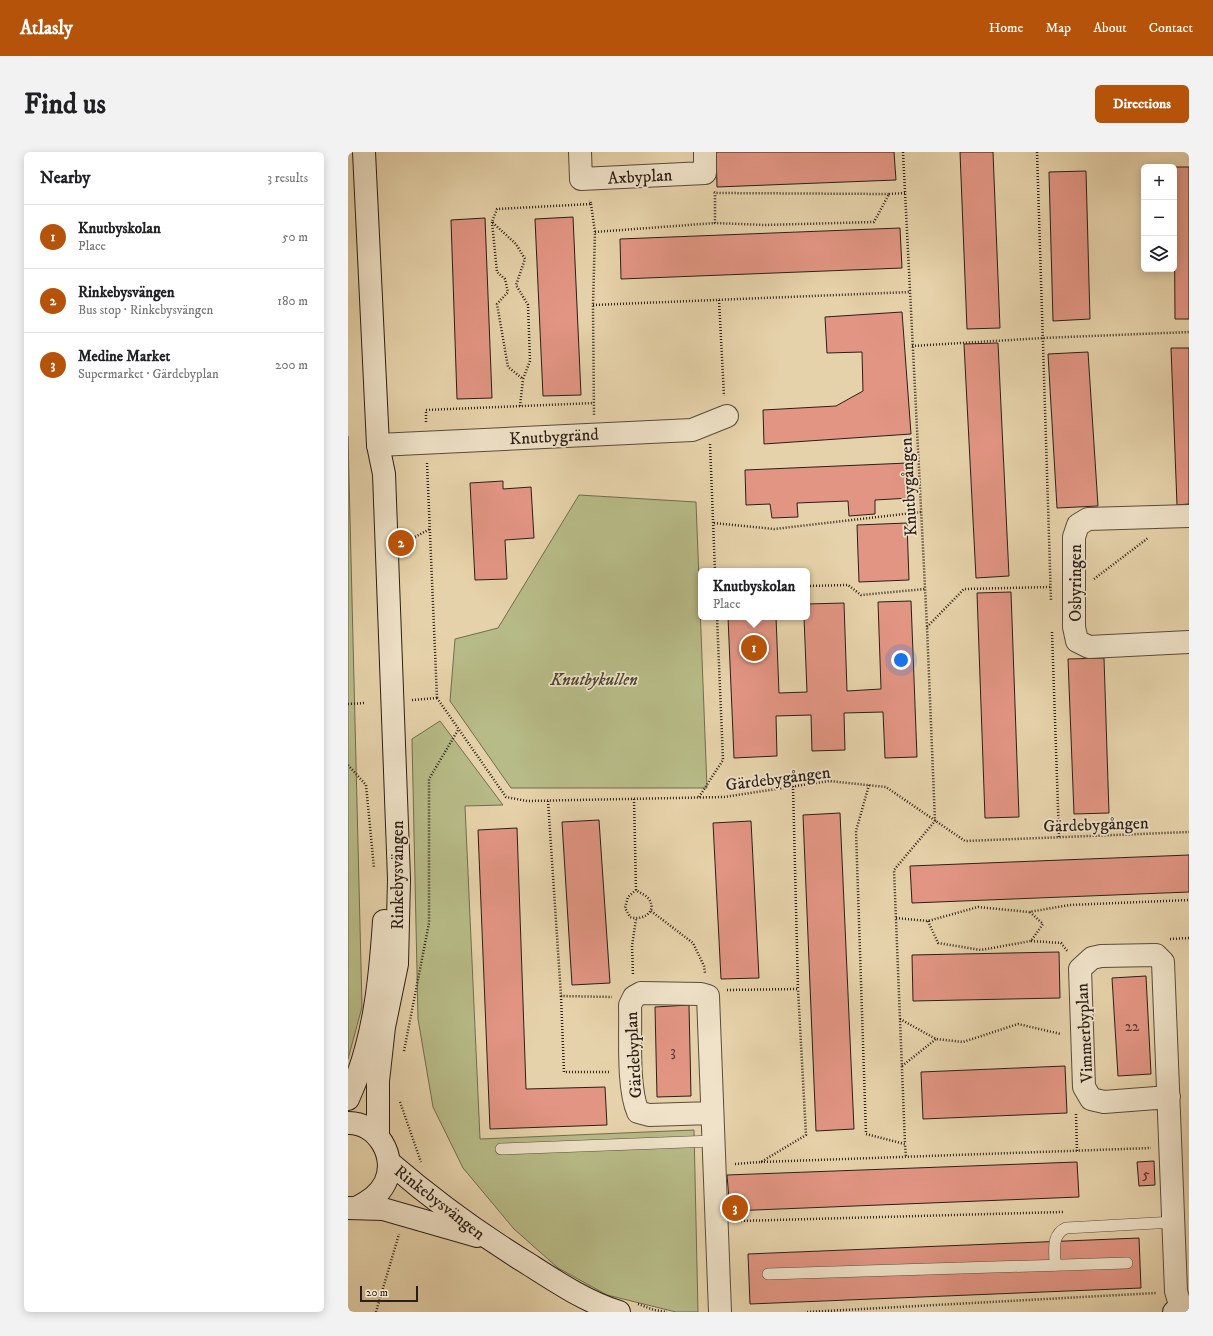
<!DOCTYPE html>
<meta charset="utf-8">
<style>
:root{--surface:#fff;--page:#f2f2f2;--text:#202124;--muted:#757577;--line:#e0e0e0;--accent:#b45309}
body{margin:0;font-family:"IM FELL DW Pica",serif;background:var(--page);color:var(--text)}
.controls{position:absolute;right:12px;top:12px;display:grid;overflow:hidden;border-radius:6px;box-shadow:0 2px 10px #0003}
.controls button{width:36px;height:36px;display:grid;place-items:center;padding:0;border:0;border-bottom:1px solid var(--line);background:var(--surface);color:var(--text);font:20px sans-serif}
.scale{position:absolute;left:12px;bottom:10px;width:58px;box-sizing:border-box;padding-left:4px;border:2px solid #2a1f18;border-top:0;font-size:11px;line-height:14px;white-space:nowrap;color:#2a1f18;-webkit-text-stroke:3px #efe2c8;paint-order:stroke}
.you{position:absolute;left:553px;top:508px;width:14px;height:14px;margin:-10px;border:3px solid #fff;border-radius:50%;background:#1a73e8;box-shadow:0 0 0 6px #1a73e833}
.badge{display:grid;place-items:center;width:26px;height:26px;border-radius:50%;background:var(--accent);color:#fff;font-size:13px;font-weight:700}
.pin{position:absolute;translate:-50% -50%;border:2px solid #fff;box-shadow:0 1px 4px #0006}
.popup{position:absolute;left:350px;top:416px;width:112px;height:52px;box-sizing:border-box;display:grid;place-content:center;border-radius:6px;background:var(--surface);filter:drop-shadow(0 1px 3px #0005);font-size:13px;white-space:nowrap;color:var(--muted)}
.popup b{font-size:15px;color:var(--text)}
.popup::after{content:'';position:absolute;left:50%;top:100%;margin-left:-8px;border:8px solid transparent;border-top-color:var(--surface)}
.list{margin:0;padding:0;list-style:none}
h2{display:flex;justify-content:space-between;align-items:center;height:52px;margin:0;padding:0 16px;font-size:17px}
h2 small{font-size:13px;font-weight:400;color:var(--muted)}
.list li{display:grid;grid-template-columns:26px 1fr auto;gap:12px;align-items:center;box-sizing:border-box;height:64px;padding:0 16px;border-top:1px solid var(--line)}
.list b{display:block;font-size:15px;white-space:nowrap}
.list p{margin:0;font-size:13px;white-space:nowrap;color:var(--muted)}
.list em{font-size:13px;font-style:normal;color:var(--muted)}
.icon{flex:none;width:22px;height:22px;fill:none;stroke:currentColor;stroke-width:2;stroke-linecap:round;stroke-linejoin:round}
.map{position:relative;flex:none;width:841px;height:1160px;overflow:hidden;border-radius:6px}
header{display:flex;align-items:center;gap:24px;box-sizing:border-box;height:56px;padding:0 20px;background:var(--accent);color:#fff}
header strong{font-size:19px}
nav{display:flex;gap:22px;margin-inline-start:auto;font-size:14px}
.intro{display:flex;align-items:center;justify-content:space-between;box-sizing:border-box;height:96px;padding:0 24px}
h1{margin:0;font-size:28px}
.button{padding:10px 18px;border-radius:6px;background:var(--accent);color:#fff;font-size:14px;font-weight:700}
main{display:flex;gap:24px;padding:0 24px}
aside{flex:1;background:var(--surface);border-radius:6px;box-shadow:0 2px 10px #0003}
.map>svg:first-child{display:block}
.green{fill:#b7bb87;stroke:#706d50}
.building{fill:#e29583;stroke:#2a1f18}
.lines{fill:none;stroke-linecap:round;stroke-linejoin:round}
.lane-casing{stroke:#594c3c;stroke-width:12}
.street-casing{stroke:#594c3c;stroke-width:24}
.secondary-casing{stroke:#2a1f18;stroke-width:24}
.path{stroke:#2a1f18;stroke-width:2.5;stroke-dasharray:1 2;stroke-linecap:butt}
.lane{stroke:#efe2c8;stroke-width:11}
.street{stroke:#efe2c8;stroke-width:22}
.secondary{stroke:#efe2c8;stroke-width:22}
.labels{text-anchor:middle;stroke-width:3.5;stroke-linejoin:round;paint-order:stroke}
.number-label{font-size:15px;fill:#583c33}
.street-label{font-size:17px;fill:#2a1f18;stroke:#efe2c8}
.park-label{font-size:17px;font-style:italic;fill:#4d4634;stroke:#efe2c8}
</style>
<header>
<strong>Atlasly</strong>
<nav><a>Home</a><a>Map</a><a>About</a><a>Contact</a></nav>
</header>
<div class="intro"><h1>Find us</h1><a class="button">Directions</a></div>
<main>
<aside>
<h2>Nearby<small>3 results</small></h2>
<ul class="list">
<li><span class="badge">1</span><div><b>Knutbyskolan</b><p>Place</p></div><em>50 m</em></li>
<li><span class="badge">2</span><div><b>Rinkebysvängen</b><p>Bus stop · Rinkebysvängen</p></div><em>180 m</em></li>
<li><span class="badge">3</span><div><b>Medine Market</b><p>Supermarket · Gärdebyplan</p></div><em>200 m</em></li>
</ul>
</aside>
<div class="map">
<svg width="841" height="1160" viewBox="0 0 841 1160">
<rect width="100%" height="100%" fill="#e6d2aa"/>
<filter id="stains"><feTurbulence type="fractalNoise" baseFrequency=".005" numOctaves="4"/><feColorMatrix values="0 0 0 0 .2 0 0 0 0 .09 0 0 0 0 .02 0 0 0 .5 -.17"/></filter>
<radialGradient id="worn" r=".72"><stop offset=".6" stop-color="#630" stop-opacity="0"/><stop offset="1" stop-color="#630" stop-opacity=".3"/></radialGradient>
<g class="green">
<path d="M0 284 14 855 0 907Z"/>
<path d="M231 343 348 350 359 636H163L102 549 107 487 150 476Z"/>
<path d="M92 569 155 653 117 654 132 987 346 978 350 1160H328L259 1143 210 1116 166 1077 115 1016 85 955 70 867 64 587Z"/>
</g>
<g class="building">
<path d="M368 0H546L548 28 369 35Z"/>
<path d="M612 0H645L652 176 619 177Z"/>
<path d="M826 15H841V167H827Z"/>
<path d="M738 19 742 167 705 169 701 20Z"/>
<path d="M225 65 233 243 195 244 187 67Z"/>
<path d="M137 66 144 246 109 247 103 68Z"/>
<path d="M552 76 554 116 273 127 272 87Z"/>
<path d="M554 160 563 282 416 292 415 258 488 254 515 239 514 200 479 201 477 165Z"/>
<path d="M650 191 661 424 628 426 616 192Z"/>
<path d="M823 196H841V352L829 353Z"/>
<path d="M740 200 750 354 709 356 700 202Z"/>
<path d="M560 311 562 346 527 348V362L501 364 500 349 449 351 450 365 424 366 422 352 398 353 397 318Z"/>
<path d="M155 329V337L183 335 186 386 157 388 159 427 127 428 122 331Z"/>
<path d="M559 371 561 428 511 430 509 373Z"/>
<path d="M663 440 671 665 637 666 629 441Z"/>
<path d="M563 449 569 605 537 606 535 560 496 561 497 598 464 599 463 563 428 564 429 604 386 606 380 465H428L431 541 459 540 456 465H459V452L496 451 499 539 533 537 530 450Z"/>
<path d="M756 506 761 661 726 662 720 507Z"/>
<path d="M492 661 506 977 468 979 455 663Z"/>
<path d="M251 668 262 831 224 833 214 670Z"/>
<path d="M403 669 411 826 373 827 365 671Z"/>
<path d="M169 676 178 937 257 935 259 973 142 977 130 678Z"/>
<path d="M841 703V740L564 751 562 714Z"/>
<path d="M711 800 712 846 565 849 564 803Z"/>
<path d="M798 824 803 922 770 924 764 826Z"/>
<path d="M341 853 343 944 309 945 307 855Z"/>
<path d="M717 914 719 961 575 967 573 920Z"/>
<path d="M806 1009 807 1033 791 1034 789 1010Z"/>
<path d="M729 1010 731 1045 382 1059 379 1023Z"/>
<path d="M791 1086 793 1136 402 1152 400 1102Z"/>
</g>
<g class="lines">
<g class="lane-casing">
<g id="lane">
<path d="M153 997 365 989"/>
<path d="M707 1113C707 1098 703 1083 718 1076L826 1070"/>
<path d="M420 1122 779 1111"/>
</g>
</g>
<g class="street-casing">
<g id="street">
<path d="M232 0 233 27 357 21V0"/>
<path d="M30 293 344 278 379 264"/>
<path d="M841 364 740 367 730 373 726 385V475L729 489 741 495 841 490"/>
<path d="M821 945 756 950 743 947 736 935 732 817 744 806 753 804 808 803 815 810 828 1139 834 1160"/>
<path d="M364 961 301 963 290 960C279 935 283 882 282 853L286 845 293 841 353 842 360 844 372 1160"/>
</g>
</g>
<g class="secondary-casing">
<g id="secondary">
<path d="M16 0 30 293 36 322 51 727 49 812 36 875 30 929V984"/>
<path d="M0 947C26 891 32 830 36 769"/>
<path d="M0 971C29 970 50 1005 37 1031 31 1043 21 1049 10 1055"/>
<path d="M41 1010C85 1048 133 1083 182 1113 210 1131 239 1150 271 1160"/>
<path d="M0 1056 35 1057 129 1084"/>
<path d="M826 1160 841 1159"/>
</g>
</g>
<g class="path">
<path d="M555 0 579 475 587 669 546 718 557 992"/>
<path d="M689 0 703 449"/>
<path d="M366 40 367 41 541 42 526 70 416 73 367 71V41"/>
<path d="M541 42 557 41"/>
<path d="M243 52 247 80 245 153 246 263"/>
<path d="M144 70 149 120 157 127 160 140 149 152 160 215 175 227 182 209 180 153 168 133 177 107 168 92 144 70 149 57 243 52 242 48"/>
<path d="M247 80 367 71"/>
<path d="M371 148 376 244"/>
<path d="M245 153 562 140"/>
<path d="M564 194 695 186 841 180"/>
<path d="M172 254 175 227"/>
<path d="M78 270V258L246 251"/>
<path d="M362 292 367 419"/>
<path d="M79 311 89 546"/>
<path d="M366 371 426 377 573 360"/>
<path d="M59 389 82 377"/>
<path d="M746 427 800 386"/>
<path d="M459 434 500 433 513 443 577 437"/>
<path d="M579 475 616 437 703 435"/>
<path d="M704 480 711 685"/>
<path d="M89 546 158 645 179 649 376 645 481 629 538 635 617 689 841 680"/>
<path d="M64 548 89 546"/>
<path d="M0 552 17 551"/>
<path d="M0 613 18 633 26 716"/>
<path d="M521 633 508 679 518 982 557 992 558 1005"/>
<path d="M351 645 375 608 369 465"/>
<path d="M286 647 288 738C292 741 298 743 301 747 310 761 293 769 282 765L277 756 280 745 288 738"/>
<path d="M200 649 213 844 264 845"/>
<path d="M303 759 345 791 356 814 357 821"/>
<path d="M548 766 580 769 630 755 681 760 722 753 841 748"/>
<path d="M580 769 590 791 633 798 683 789 695 772 682 760"/>
<path d="M822 787 841 786"/>
<path d="M683 789 713 791 720 800"/>
<path d="M285 822 284 794 288 767"/>
<path d="M379 838 450 837 445 634"/>
<path d="M213 844 216 920H262"/>
<path d="M552 867 588 887 615 890 670 872 713 882"/>
<path d="M56 899 81 771V627L110 578"/>
<path d="M554 914 588 887"/>
<path d="M52 950 73 1010"/>
<path d="M728 962 729 1000"/>
<path d="M413 1010 803 996"/>
<path d="M387 1012 413 1010 458 983 450 837"/>
<path d="M390 1069 715 1060"/>
<path d="M290 1152 306 1158 319 1160"/>
<path d="M28 1160 51 1082"/>
<path d="M459 1160 808 1141"/>
</g>
<use href="#lane" class="lane"/>
<use href="#street" class="street"/>
<use href="#secondary" class="secondary"/>
</g>
<g class="labels">
<g class="number-label">
<text x="784" y="879">22</text>
<text x="325" y="904">3</text>
<text x="798" y="1027">5</text>
</g>
<g class="street-label">
<text transform="translate(292 24) rotate(-3)" y="6">Axbyplan</text>
<text transform="translate(206 284) rotate(-3)" y="6">Knutbygränd</text>
<text transform="translate(560 335) rotate(-93)" y="6">Knutbygången</text>
<text transform="translate(727 431) rotate(-90)" y="6">Osbyringen</text>
<text transform="translate(430 626) rotate(-7)" y="6">Gärdebygången</text>
<text transform="translate(748 672) rotate(-2)" y="6">Gärdebygången</text>
<text transform="translate(49 723) rotate(-90)" y="6">Rinkebysvängen</text>
<text transform="translate(736 881) rotate(-93)" y="6">Vimmerbyplan</text>
<text transform="translate(285 903) rotate(-93)" y="6">Gärdebyplan</text>
<text transform="translate(92 1050) rotate(38)" y="6">Rinkebysvängen</text>
</g>
<g class="park-label">
<text x="246" y="533">Knutbykullen</text>
</g>
</g>
<rect width="100%" height="100%" filter="url(#stains)"/>
<rect width="100%" height="100%" fill="url(#worn)"/>
</svg>
<div class="controls">
<button>+</button>
<button>−</button>
<button><svg class="icon" aria-label="layers" viewBox="0 0 24 24"><path d="M12 4l9 5-9 5-9-5zM3 14l9 5 9-5"/></svg></button>
</div>
<div class="scale">20 m</div>
<div class="you"></div>
<div class="pin badge" style="left:406px;top:496px">1</div>
<div class="popup"><b>Knutbyskolan</b>Place</div>
<div class="pin badge" style="left:53px;top:391px">2</div>
<div class="pin badge" style="left:387px;top:1056px">3</div>
</div>
</main>
